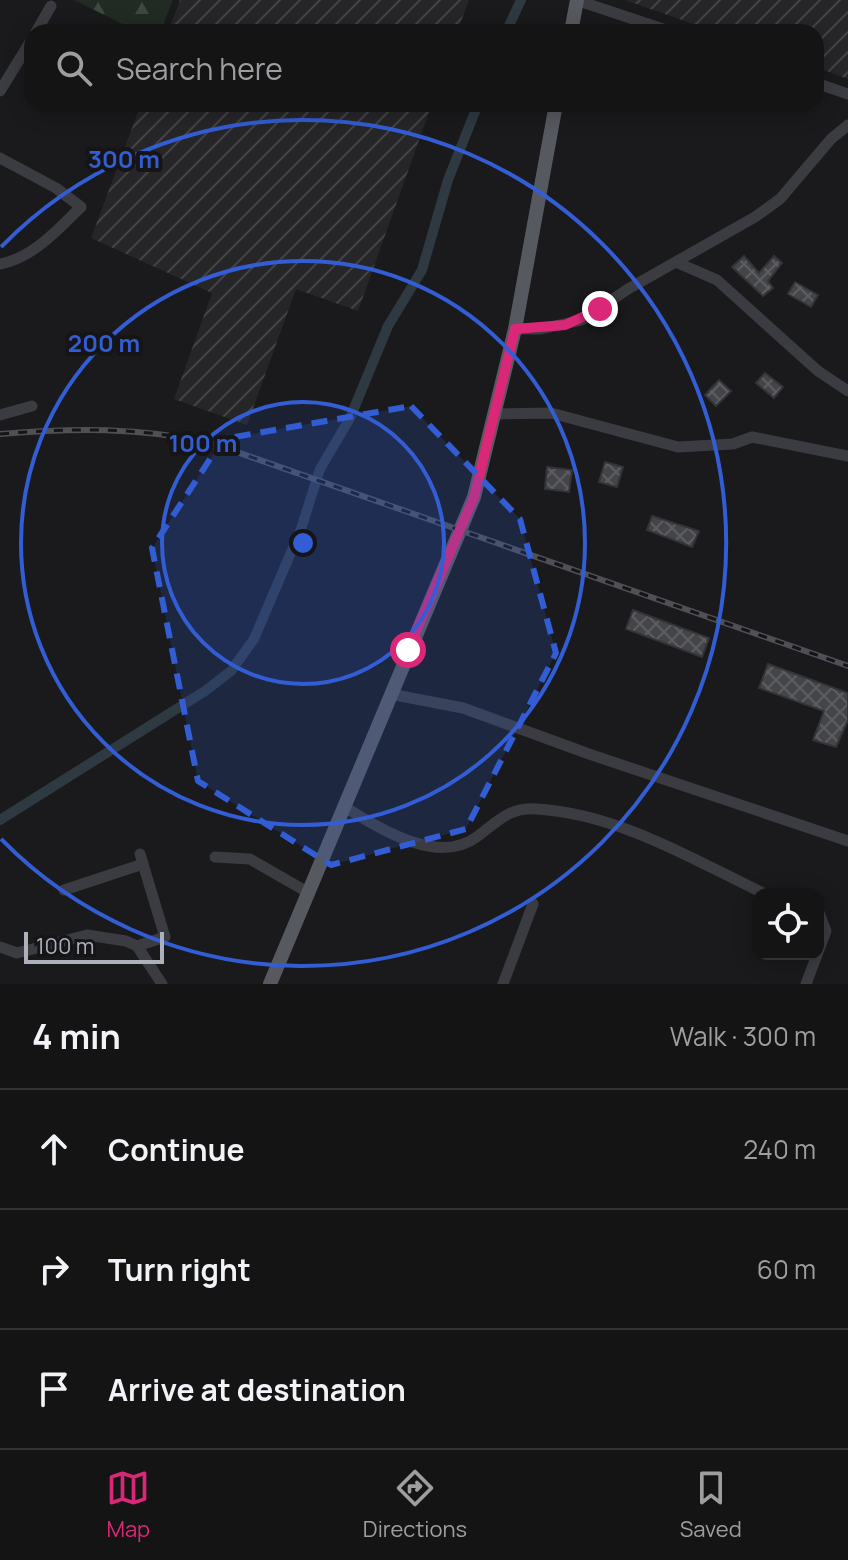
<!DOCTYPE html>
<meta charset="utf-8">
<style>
:root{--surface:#141415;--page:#212122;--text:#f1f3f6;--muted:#9d9ea0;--line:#333334;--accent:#db2777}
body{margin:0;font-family:Manrope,sans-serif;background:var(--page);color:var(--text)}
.controls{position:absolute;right:24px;bottom:24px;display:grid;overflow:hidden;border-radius:16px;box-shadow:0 4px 20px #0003}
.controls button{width:72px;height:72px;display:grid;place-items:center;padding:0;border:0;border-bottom:2px solid var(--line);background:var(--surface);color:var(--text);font:40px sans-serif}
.scale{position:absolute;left:24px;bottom:20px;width:140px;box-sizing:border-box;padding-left:8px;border:4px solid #acb1bc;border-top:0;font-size:22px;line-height:28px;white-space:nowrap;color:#acb1bc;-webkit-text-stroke:6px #151517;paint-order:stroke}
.stop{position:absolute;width:24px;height:24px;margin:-18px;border:6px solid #db2777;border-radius:50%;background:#fff}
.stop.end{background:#db2777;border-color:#fff;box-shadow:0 2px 8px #0008}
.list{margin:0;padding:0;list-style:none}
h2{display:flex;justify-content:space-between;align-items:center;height:104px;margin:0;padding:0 32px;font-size:34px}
h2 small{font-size:26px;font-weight:400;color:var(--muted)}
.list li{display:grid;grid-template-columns:52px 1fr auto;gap:24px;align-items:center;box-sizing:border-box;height:120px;padding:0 32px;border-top:2px solid var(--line)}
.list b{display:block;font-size:30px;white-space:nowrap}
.list em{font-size:26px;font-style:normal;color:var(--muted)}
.icon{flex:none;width:44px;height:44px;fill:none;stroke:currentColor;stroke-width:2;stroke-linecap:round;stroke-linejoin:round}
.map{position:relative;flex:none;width:848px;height:984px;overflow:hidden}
.search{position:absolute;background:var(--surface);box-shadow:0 4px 20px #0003;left:24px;right:24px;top:24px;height:88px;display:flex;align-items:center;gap:20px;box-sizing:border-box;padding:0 28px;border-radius:24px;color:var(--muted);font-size:30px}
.sheet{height:464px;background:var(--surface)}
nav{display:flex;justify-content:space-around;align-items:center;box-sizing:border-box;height:112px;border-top:2px solid var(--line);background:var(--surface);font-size:22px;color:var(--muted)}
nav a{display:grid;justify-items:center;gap:4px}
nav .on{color:var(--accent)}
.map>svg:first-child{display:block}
.industrial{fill:url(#industrial-furrows)}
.forest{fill:url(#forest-firs)}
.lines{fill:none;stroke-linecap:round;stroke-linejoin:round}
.canal{stroke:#2f3941;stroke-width:10}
.building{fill:url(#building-cross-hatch);stroke:#343438;stroke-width:2}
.minor{stroke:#3b3c41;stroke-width:11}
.major{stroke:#575960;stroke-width:14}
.rail-casing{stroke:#4e5056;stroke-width:6}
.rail{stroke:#151517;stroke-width:3;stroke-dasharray:9;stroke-linecap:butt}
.route{stroke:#db2777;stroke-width:10}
.marked{fill:#325dd4;fill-opacity:0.2;stroke:#325dd4;stroke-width:6;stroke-dasharray:16 10;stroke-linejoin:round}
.ring{fill:none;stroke:#325dd4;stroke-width:4}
.centre{fill:#325dd4;stroke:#151517;stroke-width:4}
.ring-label{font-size:24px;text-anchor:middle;font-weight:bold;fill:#325dd4;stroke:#151517;stroke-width:8;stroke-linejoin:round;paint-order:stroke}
</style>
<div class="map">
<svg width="848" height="984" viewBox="0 0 848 984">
<defs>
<pattern id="industrial-furrows" width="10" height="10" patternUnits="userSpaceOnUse" patternTransform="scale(2)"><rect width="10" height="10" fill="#262629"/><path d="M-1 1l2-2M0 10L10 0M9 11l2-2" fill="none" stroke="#434346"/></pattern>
<pattern id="forest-firs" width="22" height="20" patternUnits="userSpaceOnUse" patternTransform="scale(2)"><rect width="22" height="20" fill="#212b23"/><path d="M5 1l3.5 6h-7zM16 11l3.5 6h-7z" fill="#3f4741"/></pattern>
<pattern id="building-cross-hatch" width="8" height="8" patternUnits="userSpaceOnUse" patternTransform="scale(2)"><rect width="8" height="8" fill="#444549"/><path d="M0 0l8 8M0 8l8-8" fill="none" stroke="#5c5d61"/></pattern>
</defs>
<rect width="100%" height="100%" fill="#1a1a1c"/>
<g class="industrial">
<path d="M180 0H469L457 32H168Z"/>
<path d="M625 0H848V79L816 67V32H716Z"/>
<path d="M141 104H432L358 311 296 289 247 425 174 399 212 293 91 238Z"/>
</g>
<path class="forest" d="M74 0H173L160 32H139Z"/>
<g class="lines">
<g class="canal">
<path d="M506 32 521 0"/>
<path d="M0 820 205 691 231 671 254 639 301 529 320 469 350 418 388 326 422 270 448 180 478 104"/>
</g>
</g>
<g class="building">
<path d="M744 256 759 273 774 256 782 263 768 281 773 288 763 296 732 267Z"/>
<path d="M795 282 818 295 811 307 788 294Z"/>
<path d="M765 373 783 387 774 398 756 383Z"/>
<path d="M719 380 731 391 716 406 705 395Z"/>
<path d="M605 462 623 467 617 487 599 482Z"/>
<path d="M547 467 572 470 569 492 545 489Z"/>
<path d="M652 516 699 531 692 547 647 530Z"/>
<path d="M633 610 709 638 702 657 626 629Z"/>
<path d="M768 664 848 693V720L836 747 813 740 824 711 759 688Z"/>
</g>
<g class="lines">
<g class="minor">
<path d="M579 1 672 32"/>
<path d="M36 32 51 6"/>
<path d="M816 83 848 94"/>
<path d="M0 91 32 39"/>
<path d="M0 158 56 188 81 207C58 229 33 258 0 264"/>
<path d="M678 263 717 280 818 371 848 391"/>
<path d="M515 329H541L582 320 628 289 755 217 780 199 831 139 848 125"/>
<path d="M495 414 551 413 678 447 733 444 752 437 848 456"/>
<path d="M0 415 32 406"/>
<path d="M390 694 463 708 589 754 848 841"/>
<path d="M343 806C379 828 438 867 478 836 499 820 510 807 537 809 619 814 694 860 765 894"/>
<path d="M215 857 250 859 309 893"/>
<path d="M64 890 143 864"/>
<path d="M137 946 165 937 140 854"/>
<path d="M0 947 17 953 87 935 126 941 137 946 162 984"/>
<path d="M503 984 533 904"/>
<path d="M806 984 826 931 818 910"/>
</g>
<g class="major">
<path d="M571 32 577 0"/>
<path d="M270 984 474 497 515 329 556 104"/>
</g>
<g class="rail-casing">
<path id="rail" d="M0 434C73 428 140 427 211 443L848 666"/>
</g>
<use href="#rail" class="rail"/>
</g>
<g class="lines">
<path class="route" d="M408 650 474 497 515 329 565 325 600 309"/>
</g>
<path class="marked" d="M411 406 520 519 556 653 466 829 331 865 198 781 152 548 223 439Z"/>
<circle cx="303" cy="543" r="141" fill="#325dd4" fill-opacity=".12"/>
<g class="ring">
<circle cx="303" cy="543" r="141"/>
<circle cx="303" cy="543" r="282"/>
<path d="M1 247A423 423 0 1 1 1 839"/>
</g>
<circle cx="303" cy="543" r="12" class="centre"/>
<g class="ring-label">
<text x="124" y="168">300 m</text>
<text x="104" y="352">200 m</text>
<text x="203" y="452">100 m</text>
</g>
</svg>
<div class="controls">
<button><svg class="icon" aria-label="locate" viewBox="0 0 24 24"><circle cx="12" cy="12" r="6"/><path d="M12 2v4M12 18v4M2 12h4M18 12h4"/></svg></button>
</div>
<div class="scale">100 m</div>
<div class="stop" style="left:408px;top:650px"></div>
<div class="stop end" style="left:600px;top:309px"></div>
<div class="search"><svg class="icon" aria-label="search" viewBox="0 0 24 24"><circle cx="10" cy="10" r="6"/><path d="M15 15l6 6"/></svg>Search here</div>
</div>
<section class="sheet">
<h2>4 min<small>Walk · 300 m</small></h2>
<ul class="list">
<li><svg class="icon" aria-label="ahead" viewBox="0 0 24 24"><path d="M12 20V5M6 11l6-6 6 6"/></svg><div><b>Continue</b></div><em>240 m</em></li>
<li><svg class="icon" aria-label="right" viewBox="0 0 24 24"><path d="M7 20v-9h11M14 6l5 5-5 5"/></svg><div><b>Turn right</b></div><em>60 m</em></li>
<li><svg class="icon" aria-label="arrive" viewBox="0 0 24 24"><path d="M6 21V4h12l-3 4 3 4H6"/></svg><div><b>Arrive at destination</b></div></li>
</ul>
</section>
<nav>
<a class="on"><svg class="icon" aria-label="map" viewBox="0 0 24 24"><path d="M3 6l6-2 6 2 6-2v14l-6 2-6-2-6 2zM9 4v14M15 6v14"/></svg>Map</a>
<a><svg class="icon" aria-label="directions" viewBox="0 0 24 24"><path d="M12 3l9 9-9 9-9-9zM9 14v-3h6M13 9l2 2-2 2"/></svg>Directions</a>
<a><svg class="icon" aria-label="saved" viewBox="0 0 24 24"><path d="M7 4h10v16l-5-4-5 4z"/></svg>Saved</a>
</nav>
